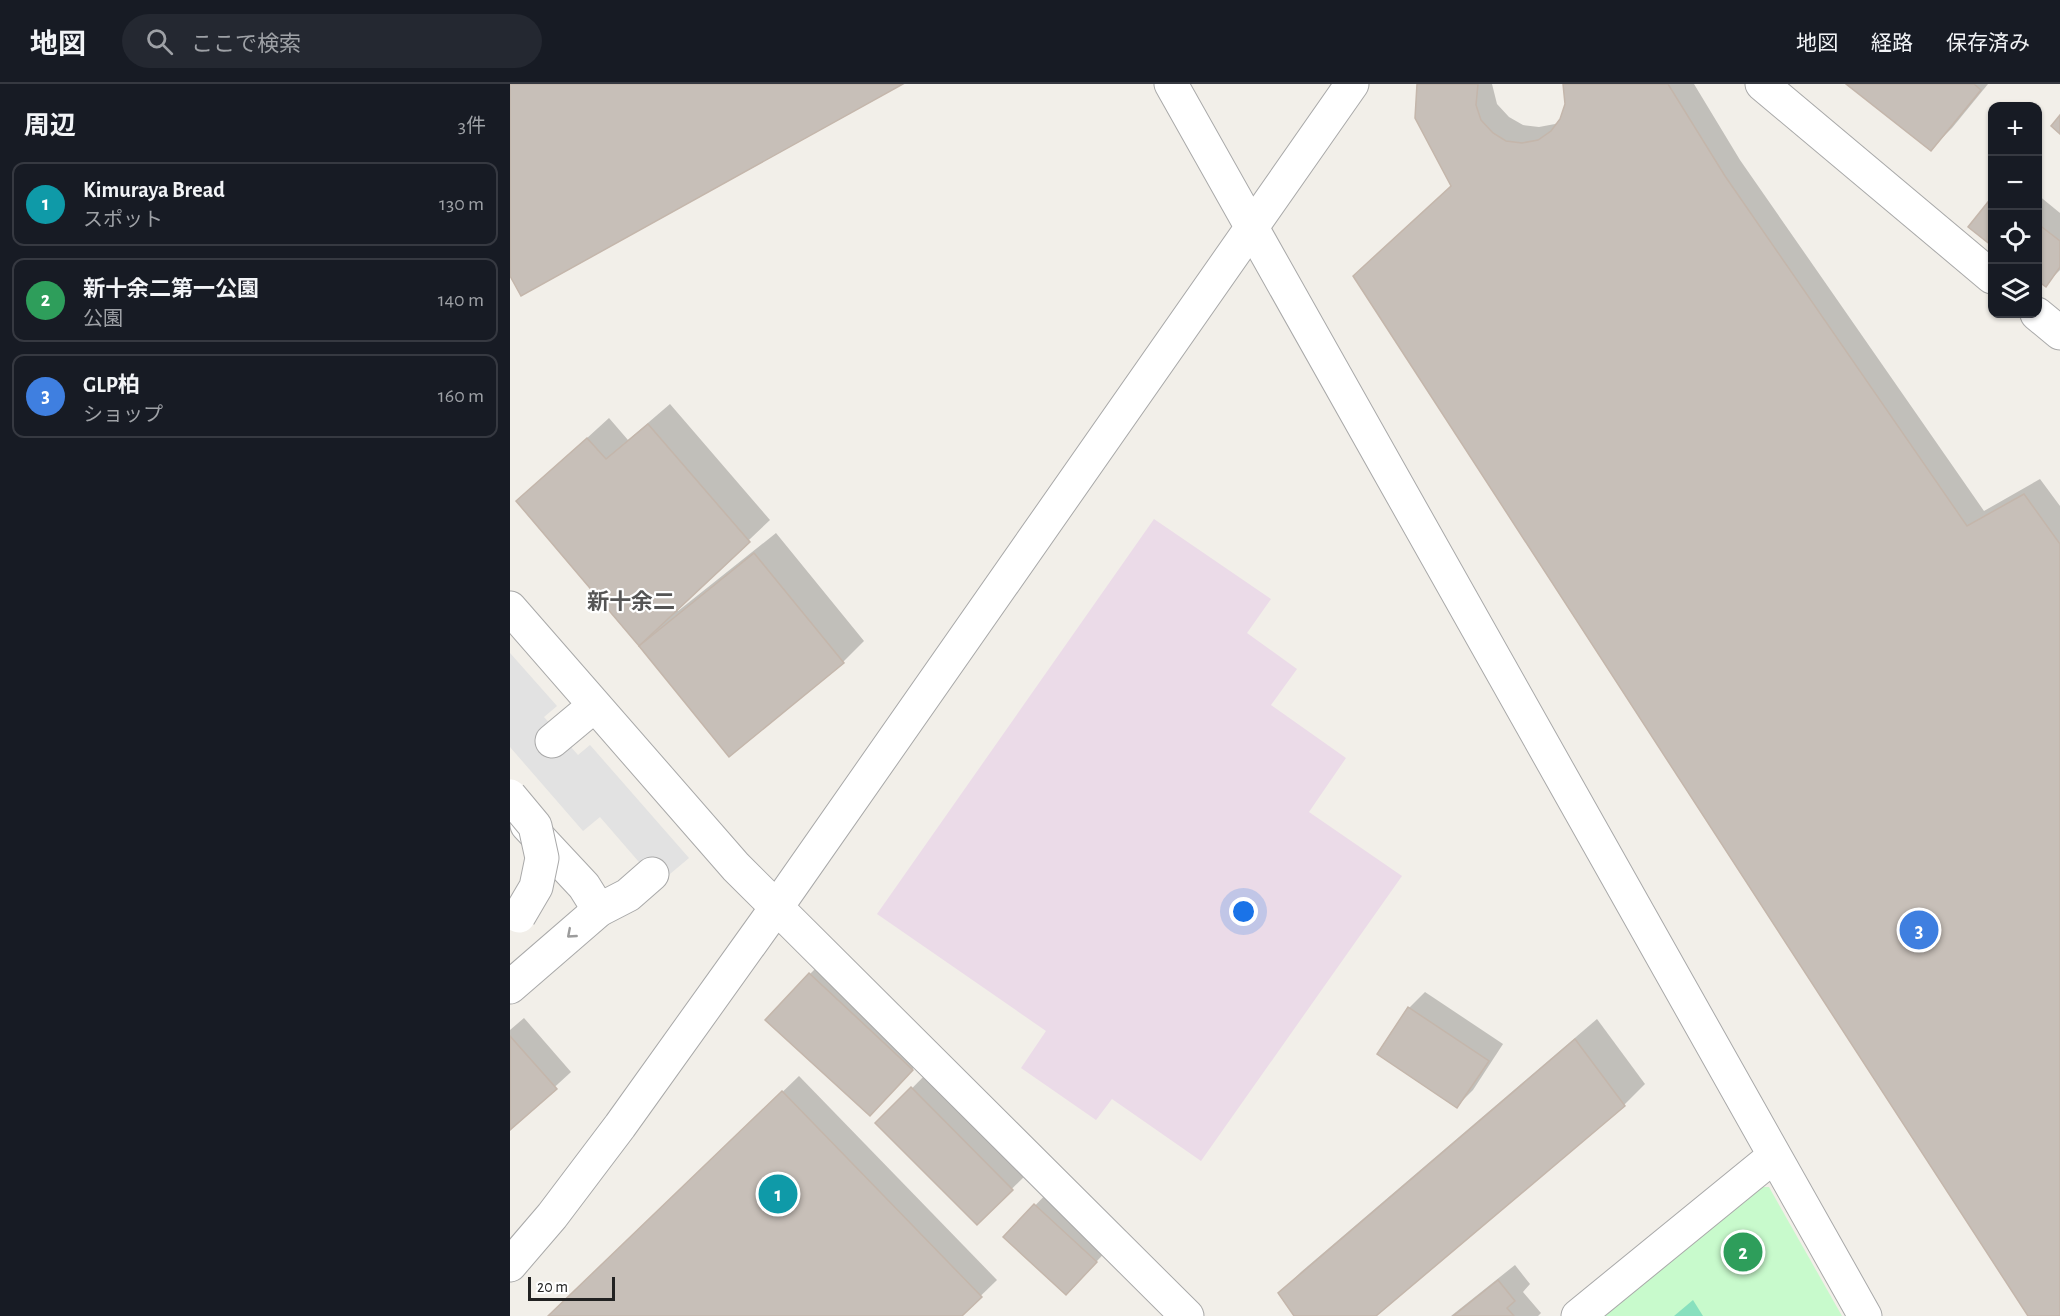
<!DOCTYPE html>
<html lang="ja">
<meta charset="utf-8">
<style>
:root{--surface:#171b24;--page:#242831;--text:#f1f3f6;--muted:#9ea1a6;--line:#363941;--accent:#d40000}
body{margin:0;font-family:"Alegreya Sans","Noto Sans JP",sans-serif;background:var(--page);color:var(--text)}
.controls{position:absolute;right:18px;top:18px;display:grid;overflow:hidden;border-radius:12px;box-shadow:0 2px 4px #0004}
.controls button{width:54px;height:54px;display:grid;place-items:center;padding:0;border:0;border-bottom:2px solid var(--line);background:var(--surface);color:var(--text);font:30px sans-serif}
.scale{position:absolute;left:18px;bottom:15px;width:87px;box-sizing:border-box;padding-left:6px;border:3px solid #222;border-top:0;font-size:16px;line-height:21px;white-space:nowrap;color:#222;-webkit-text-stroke:4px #fff;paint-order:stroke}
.you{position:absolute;left:734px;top:828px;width:21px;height:21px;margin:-15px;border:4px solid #fff;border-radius:50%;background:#1a73e8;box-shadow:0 0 0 9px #1a73e833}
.badge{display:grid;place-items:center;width:39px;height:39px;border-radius:50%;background:var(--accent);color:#fff;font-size:20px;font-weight:700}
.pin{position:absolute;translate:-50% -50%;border:3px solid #fff;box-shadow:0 2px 6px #0006}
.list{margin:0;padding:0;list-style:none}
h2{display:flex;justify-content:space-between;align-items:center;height:78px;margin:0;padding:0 24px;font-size:26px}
h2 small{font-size:20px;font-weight:400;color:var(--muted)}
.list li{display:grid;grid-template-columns:39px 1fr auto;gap:18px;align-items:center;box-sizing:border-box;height:84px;margin:0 12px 12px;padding:0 12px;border:2px solid var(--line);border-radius:12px}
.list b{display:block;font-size:22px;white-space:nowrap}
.list p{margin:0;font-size:20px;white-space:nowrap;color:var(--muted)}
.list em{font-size:20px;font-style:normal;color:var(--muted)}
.icon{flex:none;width:33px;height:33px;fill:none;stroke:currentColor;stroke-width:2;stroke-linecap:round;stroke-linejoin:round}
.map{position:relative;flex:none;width:1550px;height:1232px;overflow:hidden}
header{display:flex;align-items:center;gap:36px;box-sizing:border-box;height:84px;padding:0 30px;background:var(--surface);border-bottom:2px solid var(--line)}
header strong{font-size:28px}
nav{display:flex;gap:33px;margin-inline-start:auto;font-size:21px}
.search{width:420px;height:54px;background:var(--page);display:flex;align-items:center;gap:15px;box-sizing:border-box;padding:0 21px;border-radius:33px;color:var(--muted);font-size:22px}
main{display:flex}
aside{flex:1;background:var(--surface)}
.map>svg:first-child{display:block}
.industrial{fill:#ebdbe8}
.park{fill:#c8facc}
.pitch{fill:#88e0be}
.parking{fill:#e2e2e2}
.shadow{fill:#0003}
.building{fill:#c7bfb8;stroke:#c4b6ab;stroke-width:1.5}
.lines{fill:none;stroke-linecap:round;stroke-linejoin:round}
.minor-casing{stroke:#a9a9a9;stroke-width:35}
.minor{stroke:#fff;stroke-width:33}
.minor-bridge-casing{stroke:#a9a9a9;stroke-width:35;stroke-linecap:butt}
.minor-bridge{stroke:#fff;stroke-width:33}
.oneway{stroke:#9c9c9c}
.labels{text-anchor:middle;stroke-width:4.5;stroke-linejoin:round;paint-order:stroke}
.neighbourhood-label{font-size:22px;font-weight:bold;fill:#555;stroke:#fff}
</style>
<header>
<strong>地図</strong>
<div class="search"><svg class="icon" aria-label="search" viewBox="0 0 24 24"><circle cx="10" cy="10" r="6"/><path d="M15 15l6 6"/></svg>ここで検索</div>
<nav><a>地図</a><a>経路</a><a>保存済み</a></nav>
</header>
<main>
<aside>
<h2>周辺<small>3件</small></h2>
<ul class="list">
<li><span class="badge" style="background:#0f9aa8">1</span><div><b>Kimuraya Bread</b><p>スポット</p></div><em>130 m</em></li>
<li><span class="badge" style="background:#2e9e5b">2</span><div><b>新十余二第一公園</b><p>公園</p></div><em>140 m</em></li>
<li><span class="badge" style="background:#3f7fe0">3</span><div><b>GLP柏</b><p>ショップ</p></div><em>160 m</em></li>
</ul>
</aside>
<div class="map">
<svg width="1550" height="1232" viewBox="0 0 1550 1232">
<rect width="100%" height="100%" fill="#f2efe9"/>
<path class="industrial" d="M644 435 761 515 737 549 787 585 761 621 836 674 799 728 892 792 691 1077 602 1015 586 1036 511 984 536 947 367 830Z"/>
<path class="park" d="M1248 1103H1259L1332 1232H1093Z"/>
<path class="pitch" d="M1183 1216 1193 1232H1164Z"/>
<path class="parking" d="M0 569 47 622 34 633 68 671 80 661 179 774 148 800 90 733 73 747 0 663Z"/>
<g class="shadow">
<path d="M909 0H982L987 20 999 33 1013 41 1029 43 1045 40 1052 36 1057 21 1054 0H1184L1230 76 1474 427 1530 395 1550 422V1232H1520L942 101Z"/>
<path d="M1339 0H1478L1442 44 1421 65Z"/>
<path d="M1528 111 1550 129V186L1535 201 1528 195Z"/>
<path d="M1482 115V160L1460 142Z"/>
<path d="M160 320 260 436 166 525 168 527 266 449 354 557 333 578 219 670 8 417 99 334 118 356Z"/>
<path d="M316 874 418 969 375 1014 300 890Z"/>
<path d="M915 908 993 960 963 1006 947 1022 899 924Z"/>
<path d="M14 934 61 988 0 1044V946Z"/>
<path d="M1087 935 1135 1000 1114 1021 864 1232H786L770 1209 791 1188Z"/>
<path d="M418 988 518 1089 467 1139 368 1039Z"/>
<path d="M289 992 487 1196 450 1232H40Z"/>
<path d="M541 1105 602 1161 572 1193 495 1153Z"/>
<path d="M1005 1181 1020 1200 1013 1208 1031 1229 1028 1232H941Z"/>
</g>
<g class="building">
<path d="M0 0H393L11 212 0 192Z"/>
<path d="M907 0H968L966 21 971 36 983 49 996 57 1012 59 1028 56 1041 47 1050 35 1055 20 1053 0H1158L1215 92 1457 442 1514 410 1550 460V1232H1518L843 192 941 102 905 34Z"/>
<path d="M1336 0H1464L1471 6 1421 67Z"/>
<path d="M1550 31V50L1541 42Z"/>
<path d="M1482 113V162L1458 143Z"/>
<path d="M1528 140 1550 157V183L1536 203 1528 197Z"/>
<path d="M138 340 240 458 129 562 6 417 77 354 96 375Z"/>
<path d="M244 469 334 579 219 673 129 562Z"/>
<path d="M299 889 403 986 360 1032 255 936Z"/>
<path d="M898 923 979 977 947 1024 867 970Z"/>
<path d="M0 952 47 1005 0 1046Z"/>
<path d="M1065 955 1115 1022 866 1232H784L768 1209Z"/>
<path d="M401 1003 503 1106 467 1141 365 1039Z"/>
<path d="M272 1007 472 1213 452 1232H38Z"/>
<path d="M524 1120 587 1178 556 1211 493 1153Z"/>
<path d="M988 1196 1005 1217 997 1224 1004 1232H943Z"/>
</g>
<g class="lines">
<g class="minor-casing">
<g id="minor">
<path d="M661 0 1355 1232"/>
<path d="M1252 0 1482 193"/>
<path d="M1527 230 1550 249"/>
<path d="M0 524 226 783 677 1232"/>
<path d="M42 657 84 622"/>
<path d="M17 741 74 802 89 826"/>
<path d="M0 903 89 826 118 811 142 790"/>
<path d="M0 1181 42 1132 110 1042 266 824 842 0"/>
<path d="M1068 1232 1264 1072"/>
</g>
</g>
<use href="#minor" class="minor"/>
<g class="minor-bridge-casing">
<path id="minor-bridge" d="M0 712 25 742 32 774 26 803 9 832"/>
</g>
<use href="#minor-bridge" class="minor-bridge"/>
</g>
<defs><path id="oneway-chevron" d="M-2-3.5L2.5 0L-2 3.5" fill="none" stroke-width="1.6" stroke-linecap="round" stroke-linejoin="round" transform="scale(1.5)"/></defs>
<use class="oneway" href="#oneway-chevron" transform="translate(61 850) rotate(139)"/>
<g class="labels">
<g class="neighbourhood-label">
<text x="121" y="525">新十余二</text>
</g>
</g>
</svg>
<div class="controls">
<button>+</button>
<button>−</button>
<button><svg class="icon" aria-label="locate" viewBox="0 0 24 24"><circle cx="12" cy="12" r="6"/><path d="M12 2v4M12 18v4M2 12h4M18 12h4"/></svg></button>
<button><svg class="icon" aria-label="layers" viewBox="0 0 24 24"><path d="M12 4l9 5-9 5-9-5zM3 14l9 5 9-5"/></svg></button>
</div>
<div class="scale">20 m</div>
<div class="you"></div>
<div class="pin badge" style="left:268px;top:1110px;background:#0f9aa8">1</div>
<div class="pin badge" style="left:1233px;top:1168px;background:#2e9e5b">2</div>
<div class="pin badge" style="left:1409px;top:846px;background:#3f7fe0">3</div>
</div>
</main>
